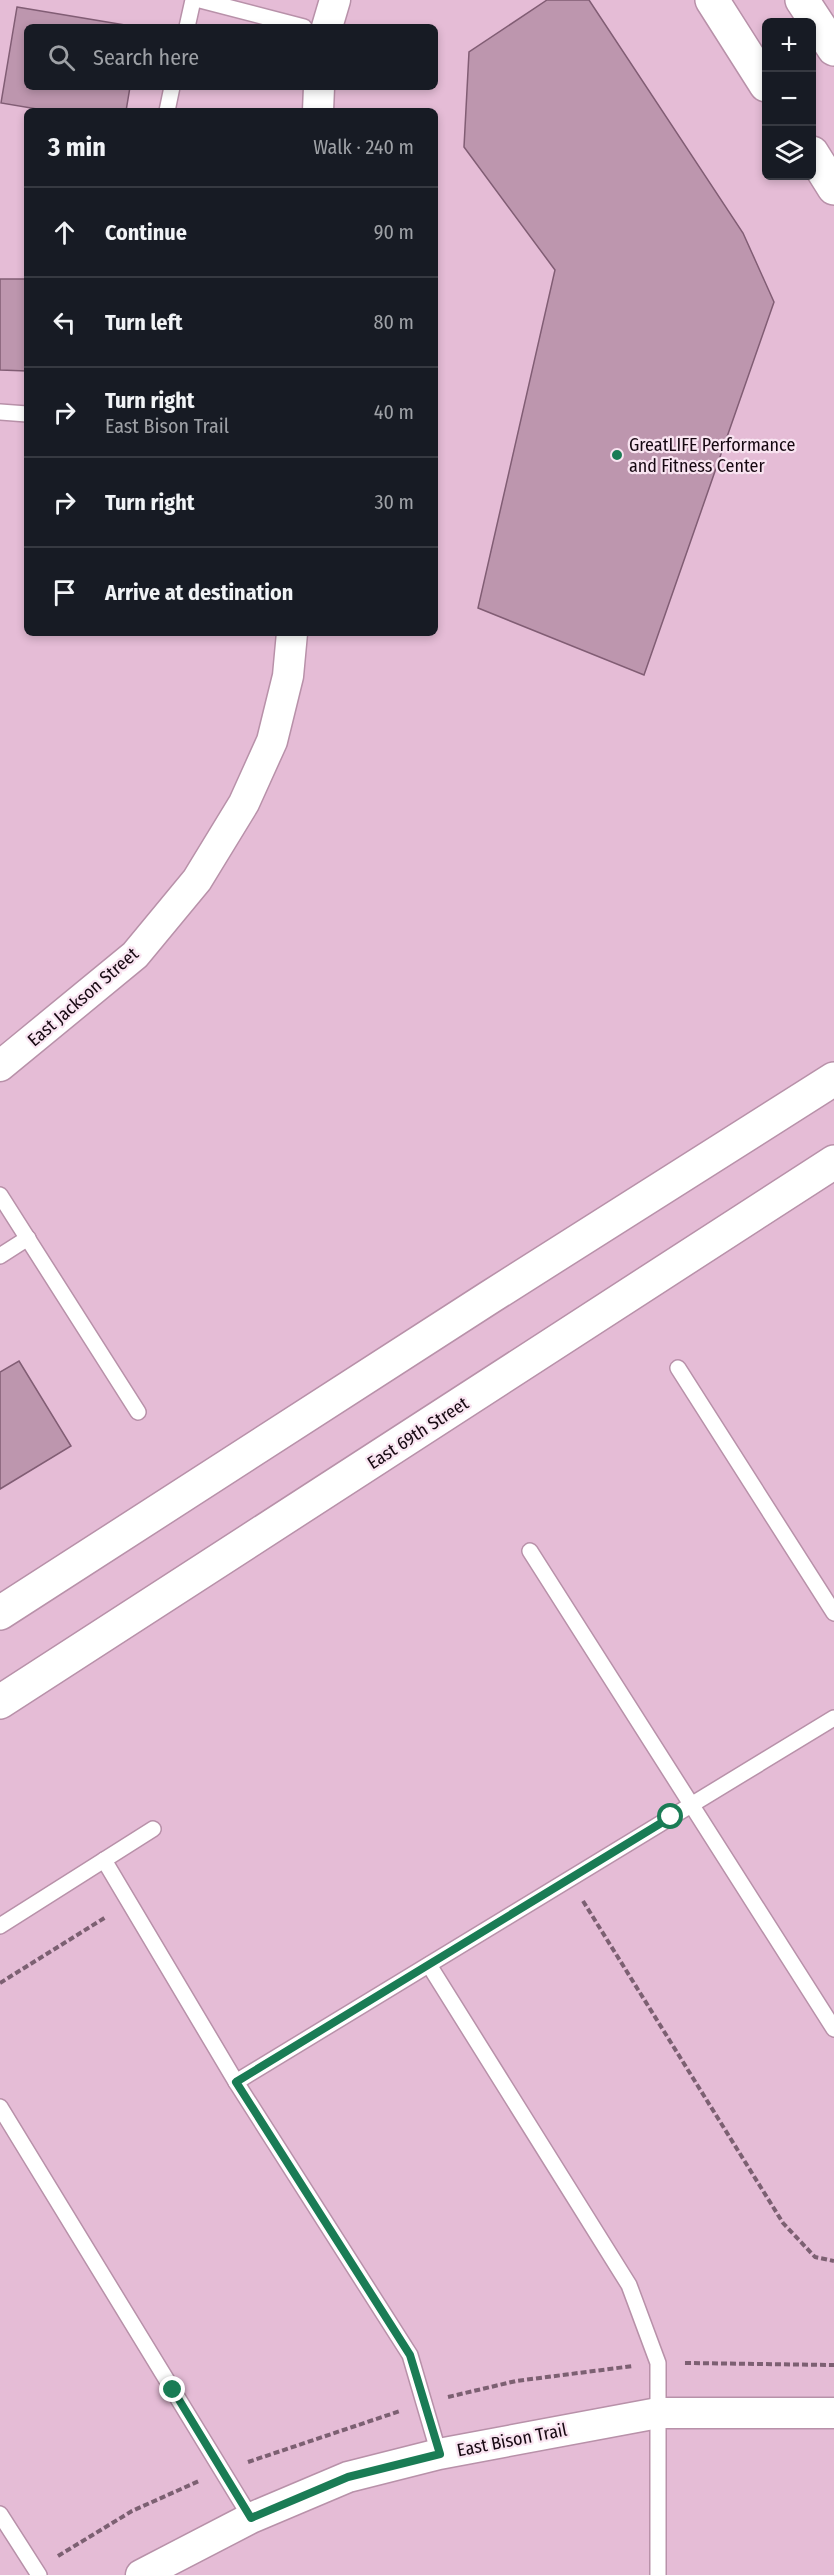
<!DOCTYPE html>
<meta charset="utf-8">
<style>
:root{--surface:#171b24;--page:#242831;--text:#f1f3f6;--muted:#9ea1a6;--line:#363941}
body{margin:0;font-family:"Fira Sans Condensed",sans-serif;background:var(--page);color:var(--text)}
.controls{position:absolute;right:18px;top:18px;display:grid;overflow:hidden;border-radius:9px;box-shadow:0 3px 9px #0003}
.controls button{width:54px;height:54px;display:grid;place-items:center;padding:0;border:0;border-bottom:2px solid var(--line);background:var(--surface);color:var(--text);font:30px sans-serif}
.stop{position:absolute;width:18px;height:18px;margin:-14px;border:4px solid #1a7c55;border-radius:50%;background:#fff}
.stop.end{background:#1a7c55;border-color:#fff;box-shadow:0 2px 6px #0008}
.list{margin:0;padding:0;list-style:none}
h2{display:flex;justify-content:space-between;align-items:center;height:78px;margin:0;padding:0 24px;font-size:26px}
h2 small{font-size:20px;font-weight:400;color:var(--muted)}
.list li{display:grid;grid-template-columns:39px 1fr auto;gap:18px;align-items:center;box-sizing:border-box;height:90px;padding:0 24px;border-top:2px solid var(--line)}
.list b{display:block;font-size:22px;white-space:nowrap}
.list p{margin:0;font-size:20px;white-space:nowrap;color:var(--muted)}
.list em{font-size:20px;font-style:normal;color:var(--muted)}
.icon{flex:none;width:33px;height:33px;fill:none;stroke:currentColor;stroke-width:2;stroke-linecap:round;stroke-linejoin:round}
.map{position:relative;flex:none;width:834px;height:2575px;overflow:hidden}
.search{position:absolute;background:var(--surface);box-shadow:0 3px 9px #0003;left:24px;top:24px;width:414px;height:66px;display:flex;align-items:center;gap:15px;box-sizing:border-box;padding:0 21px;border-radius:9px;color:var(--muted);font-size:22px}
.panel{position:absolute;background:var(--surface);box-shadow:0 3px 9px #0003;left:24px;top:108px;width:414px;height:528px;border-radius:9px}
.map>svg:first-child{display:block}
.building{fill:#bd96ae;stroke:#815d74;stroke-width:1.5}
.lines{fill:none;stroke-linecap:round;stroke-linejoin:round}
.lane-casing{stroke:#b891a9;stroke-width:18}
.street-casing{stroke:#b891a9;stroke-width:33}
.secondary-casing{stroke:#b891a9;stroke-width:36}
.path{stroke:#7c6072;stroke-width:4;stroke-dasharray:6 3;stroke-linecap:butt}
.lane{stroke:#fff;stroke-width:15}
.street{stroke:#fff;stroke-width:30}
.secondary{stroke:#fff;stroke-width:33}
.route{stroke:#1a7c55;stroke-width:8}
.poi-dot{fill:#1a7c55;stroke:#f9e4f1;stroke-width:2}
.labels{text-anchor:middle;stroke-width:4.5;stroke-linejoin:round;paint-order:stroke}
.poi-label{font-size:18px;fill:#160811;stroke:#f9e4f1;text-anchor:start}
.street-label{font-size:18px;fill:#160811;stroke:#f9e4f1}
</style>
<div class="map">
<svg width="834" height="2575" viewBox="0 0 834 2575">
<rect width="100%" height="100%" fill="#e5bcd6"/>
<g class="building">
<path d="M547 0H589L743 233 774 302 644 675 478 608 555 270 464 147 469 52Z"/>
<path d="M17 7 137 27H27V87H130L126 111H49L1 103Z"/>
<path d="M0 279H27V371L0 370Z"/>
<path d="M19 1361 71 1446 0 1489V1372Z"/>
</g>
<g class="lines">
<g class="lane-casing">
<g id="lane">
<path d="M200 0 304 27"/>
<path d="M187 27 193 0"/>
<path d="M167 111 172 87"/>
<path d="M0 412 27 414"/>
<path d="M0 1195 138 1412"/>
<path d="M0 1256 28 1238"/>
<path d="M678 1368 834 1613"/>
<path d="M530 1551 834 2029"/>
<path d="M104 1860 236 2082 410 2355 439 2454"/>
<path d="M0 1926 153 1829"/>
<path d="M429 1965 629 2285 658 2363V2575"/>
<path d="M236 2082 834 1718"/>
<path d="M0 2107 251 2518"/>
<path d="M0 2514 39 2575"/>
</g>
</g>
<g class="street-casing">
<g id="street">
<path d="M327 27 335 0"/>
<path d="M318 111 319 87"/>
<path d="M0 1066 135 955 197 880 244 803 272 741 288 676 292 633"/>
<path d="M141 2575 251 2518 348 2477 439 2454 658 2413H834"/>
</g>
</g>
<g class="secondary-casing">
<g id="secondary">
<path d="M712 0 766 85"/>
<path d="M802 0 834 49"/>
<path d="M812 153 834 188"/>
<path d="M0 1613 490 1297 834 1079"/>
<path d="M0 1702 834 1162"/>
</g>
</g>
<g class="path">
<path d="M583 1901 783 2223 815 2257 834 2261"/>
<path d="M0 1983 106 1917"/>
<path d="M685 2363 834 2365"/>
<path d="M448 2397 516 2381 633 2366"/>
<path d="M248 2462 400 2411"/>
<path d="M58 2556 132 2511 199 2481"/>
</g>
<use href="#lane" class="lane"/>
<use href="#street" class="street"/>
<use href="#secondary" class="secondary"/>
</g>
<g class="lines">
<path class="route" d="M173 2390 251 2518 348 2477 440 2454 410 2355 236 2082 671 1817"/>
</g>
<circle class="poi-dot" cx="617" cy="455" r="6"/>
<g class="labels">
<g class="poi-label">
<text x="629" y="451">GreatLIFE Performance<tspan x="629" dy="21">and Fitness Center</tspan></text>
</g>
<g class="street-label">
<text transform="translate(83 997) rotate(-41)" y="6">East Jackson Street</text>
<text transform="translate(418 1433) rotate(-33)" y="6">East 69th Street</text>
<text transform="translate(512 2440) rotate(-11)" y="6">East Bison Trail</text>
</g>
</g>
</svg>
<div class="controls">
<button>+</button>
<button>−</button>
<button><svg class="icon" aria-label="layers" viewBox="0 0 24 24"><path d="M12 4l9 5-9 5-9-5zM3 14l9 5 9-5"/></svg></button>
</div>
<div class="stop" style="left:671px;top:1817px"></div>
<div class="stop end" style="left:173px;top:2390px"></div>
<div class="search"><svg class="icon" aria-label="search" viewBox="0 0 24 24"><circle cx="10" cy="10" r="6"/><path d="M15 15l6 6"/></svg>Search here</div>
<section class="panel">
<h2>3 min<small>Walk · 240 m</small></h2>
<ul class="list">
<li><svg class="icon" aria-label="ahead" viewBox="0 0 24 24"><path d="M12 20V5M6 11l6-6 6 6"/></svg><div><b>Continue</b></div><em>90 m</em></li>
<li><svg class="icon" aria-label="left" viewBox="0 0 24 24"><path d="M17 20v-9H6M10 6l-5 5 5 5"/></svg><div><b>Turn left</b></div><em>80 m</em></li>
<li><svg class="icon" aria-label="right" viewBox="0 0 24 24"><path d="M7 20v-9h11M14 6l5 5-5 5"/></svg><div><b>Turn right</b><p>East Bison Trail</p></div><em>40 m</em></li>
<li><svg class="icon" aria-label="right" viewBox="0 0 24 24"><path d="M7 20v-9h11M14 6l5 5-5 5"/></svg><div><b>Turn right</b></div><em>30 m</em></li>
<li><svg class="icon" aria-label="arrive" viewBox="0 0 24 24"><path d="M6 21V4h12l-3 4 3 4H6"/></svg><div><b>Arrive at destination</b></div></li>
</ul>
</section>
</div>
